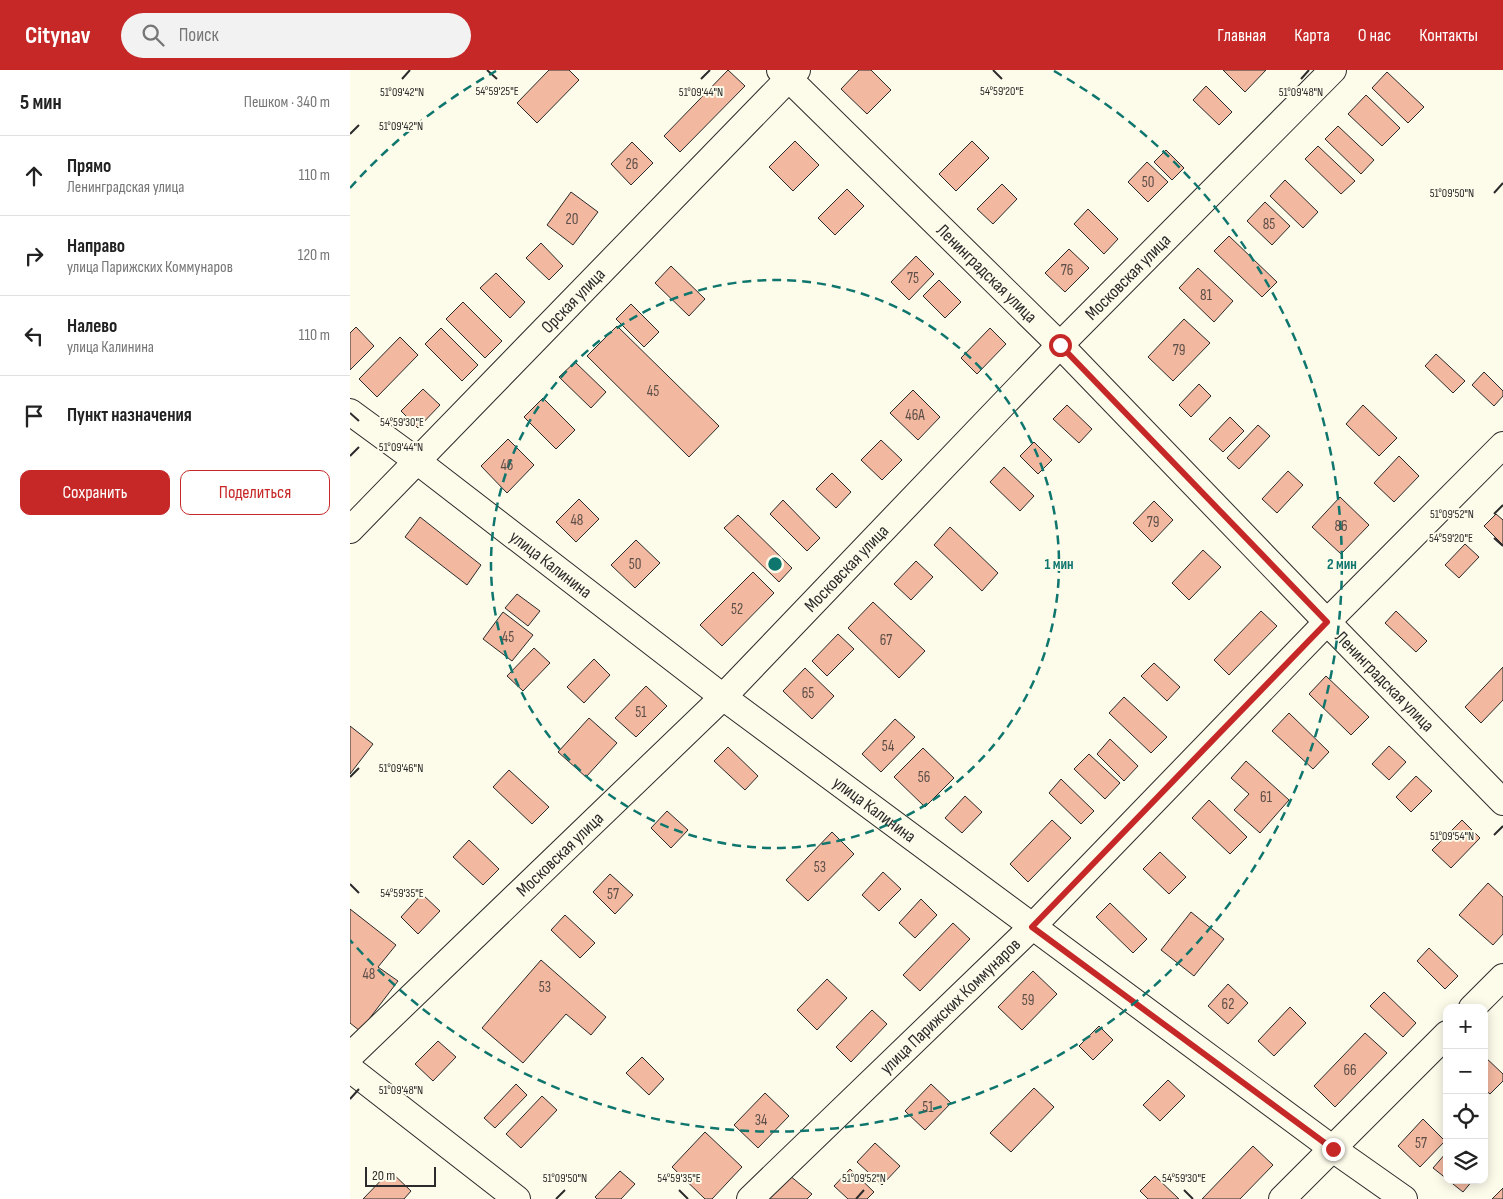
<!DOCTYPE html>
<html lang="ru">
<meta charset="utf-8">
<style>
:root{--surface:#fff;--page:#f2f2f2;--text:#222;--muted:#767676;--line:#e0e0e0;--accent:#c62828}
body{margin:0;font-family:"Sofia Sans Condensed",sans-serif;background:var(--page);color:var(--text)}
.controls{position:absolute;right:15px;bottom:15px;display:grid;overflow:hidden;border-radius:10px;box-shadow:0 2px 12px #0003}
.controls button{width:45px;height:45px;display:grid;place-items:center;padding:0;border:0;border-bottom:1px solid var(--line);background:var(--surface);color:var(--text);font:25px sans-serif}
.scale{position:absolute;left:15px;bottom:12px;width:71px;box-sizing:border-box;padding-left:5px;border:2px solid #2b2b2b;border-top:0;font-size:14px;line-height:18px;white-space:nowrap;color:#2b2b2b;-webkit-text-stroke:4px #fdfbea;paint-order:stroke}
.stop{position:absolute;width:15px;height:15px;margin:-11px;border:4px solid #c62828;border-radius:50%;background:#fff}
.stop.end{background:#c62828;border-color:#fff;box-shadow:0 1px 5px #0008}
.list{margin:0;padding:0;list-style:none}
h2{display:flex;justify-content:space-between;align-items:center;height:65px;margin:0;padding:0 20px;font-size:21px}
h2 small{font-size:16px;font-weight:400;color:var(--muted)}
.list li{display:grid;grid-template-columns:32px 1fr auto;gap:15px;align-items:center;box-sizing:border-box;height:80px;padding:0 20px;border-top:1px solid var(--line)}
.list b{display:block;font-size:19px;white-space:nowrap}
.list p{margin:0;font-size:16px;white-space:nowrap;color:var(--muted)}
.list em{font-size:16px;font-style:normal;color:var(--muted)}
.actions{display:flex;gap:10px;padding:15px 20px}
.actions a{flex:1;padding:11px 0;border:1px solid var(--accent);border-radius:10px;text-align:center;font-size:18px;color:var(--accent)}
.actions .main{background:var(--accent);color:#fff}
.icon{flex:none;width:28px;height:28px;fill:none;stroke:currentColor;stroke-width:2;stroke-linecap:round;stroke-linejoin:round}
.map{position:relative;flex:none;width:1153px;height:1129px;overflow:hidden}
header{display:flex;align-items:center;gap:30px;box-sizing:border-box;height:70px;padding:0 25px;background:var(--accent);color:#fff}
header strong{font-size:24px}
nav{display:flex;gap:28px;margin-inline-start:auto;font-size:18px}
.search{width:350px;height:45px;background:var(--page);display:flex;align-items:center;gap:12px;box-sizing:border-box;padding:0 18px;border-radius:28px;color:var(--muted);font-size:19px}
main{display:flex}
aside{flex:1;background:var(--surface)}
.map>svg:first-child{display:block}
.building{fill:#f2b8a0;stroke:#2b2b2b}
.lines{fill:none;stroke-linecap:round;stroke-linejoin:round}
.minor-casing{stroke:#2b2b2b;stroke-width:28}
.minor{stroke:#fdfbea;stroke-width:26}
.route{stroke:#c62828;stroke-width:6}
.ticks{fill:none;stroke:#2b2b2b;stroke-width:2}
.ring{fill:none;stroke:#0f766e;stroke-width:2.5;stroke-dasharray:9 6}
.labels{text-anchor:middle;stroke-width:4;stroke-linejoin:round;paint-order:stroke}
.number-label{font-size:15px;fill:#5d4e48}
.street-label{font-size:18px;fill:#2b2b2b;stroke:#fdfbea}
.ticks-label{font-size:12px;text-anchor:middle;fill:#2b2b2b;stroke:#fdfbea;stroke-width:4;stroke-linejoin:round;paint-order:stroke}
.centre{fill:#0f766e;stroke:#fdfbea;stroke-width:2.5}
.ring-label{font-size:15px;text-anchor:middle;font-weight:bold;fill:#0f766e;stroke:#fdfbea;stroke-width:4;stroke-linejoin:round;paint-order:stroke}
</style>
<header>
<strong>Citynav</strong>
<div class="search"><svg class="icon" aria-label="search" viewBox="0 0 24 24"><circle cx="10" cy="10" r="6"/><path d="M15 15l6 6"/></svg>Поиск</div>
<nav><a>Главная</a><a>Карта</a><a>О нас</a><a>Контакты</a></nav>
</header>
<main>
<aside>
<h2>5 мин<small>Пешком · 340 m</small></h2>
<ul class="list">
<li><svg class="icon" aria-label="ahead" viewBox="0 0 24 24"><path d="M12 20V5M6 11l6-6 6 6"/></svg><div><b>Прямо</b><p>Ленинградская улица</p></div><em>110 m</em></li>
<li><svg class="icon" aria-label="right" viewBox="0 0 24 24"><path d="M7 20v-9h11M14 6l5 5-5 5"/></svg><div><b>Направо</b><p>улица Парижских Коммунаров</p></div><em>120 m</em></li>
<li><svg class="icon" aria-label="left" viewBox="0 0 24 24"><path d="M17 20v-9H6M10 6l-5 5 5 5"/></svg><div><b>Налево</b><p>улица Калинина</p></div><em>110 m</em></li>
<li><svg class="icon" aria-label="arrive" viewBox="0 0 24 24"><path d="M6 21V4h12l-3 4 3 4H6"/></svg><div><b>Пункт назначения</b></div></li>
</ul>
<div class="actions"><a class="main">Сохранить</a><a>Поделиться</a></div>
</aside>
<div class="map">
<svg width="1153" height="1129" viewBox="0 0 1153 1129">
<rect width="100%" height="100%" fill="#fdfbea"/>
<g class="building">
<path d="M199 0H219L229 10 187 53 167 33Z"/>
<path d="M378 0 395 16 330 82 314 66Z"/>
<path d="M509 0H521L541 20 517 44 491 19Z"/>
<path d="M873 0H916L895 22Z"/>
<path d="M1037 2 1074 37 1058 53 1022 18Z"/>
<path d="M856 16 882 42 869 55 843 30Z"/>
<path d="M1016 25 1050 58 1032 76 998 44Z"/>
<path d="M988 56 1024 90 1011 104 975 69Z"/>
<path d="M445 71 469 95 443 121 419 97Z"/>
<path d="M622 71 639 88 606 121 589 104Z"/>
<path d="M282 72 303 93 281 115 261 94Z"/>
<path d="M968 76 1005 111 991 124 955 89Z"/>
<path d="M816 80 834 98 822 110 804 92Z"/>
<path d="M797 92 818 112 798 132 778 112Z"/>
<path d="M935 110 968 142 953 158 920 126Z"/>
<path d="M652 114 667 129 643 154 627 139Z"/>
<path d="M497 119 514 136 485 165 468 148Z"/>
<path d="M221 122 248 142 223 175 197 155Z"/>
<path d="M915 132 940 156 922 175 897 151Z"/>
<path d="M738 139 768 169 754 184 724 154Z"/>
<path d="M879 166 927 212 912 227 864 181Z"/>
<path d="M191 173 213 196 199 210 176 188Z"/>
<path d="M719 179 739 198 715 222 695 203Z"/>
<path d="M566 186 584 204 559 230 541 212Z"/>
<path d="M321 196 355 229 339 246 305 213Z"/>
<path d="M848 198 883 231 864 252 829 218Z"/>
<path d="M146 203 175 232 160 248 130 218Z"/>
<path d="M589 210 611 232 595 248 573 226Z"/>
<path d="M113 232 152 271 135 288 96 249Z"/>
<path d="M281 234 309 262 294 277 266 249Z"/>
<path d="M834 249 860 273 823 311 798 287Z"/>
<path d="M267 256 369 356 339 387 237 286Z"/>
<path d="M6 257 24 276 0 300V263Z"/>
<path d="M91 258 128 295 112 311 75 274Z"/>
<path d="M640 258 656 274 627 304 611 288Z"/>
<path d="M50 267 68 285 27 327 9 309Z"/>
<path d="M1086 284 1115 311 1103 323 1075 296Z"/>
<path d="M225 292 256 322 241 338 209 307Z"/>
<path d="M1134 302 1153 321V326L1144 336 1122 315Z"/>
<path d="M849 314 861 326 841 347 829 335Z"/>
<path d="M73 319 90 335 68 358 51 341Z"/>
<path d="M563 320 590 347 568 370 540 343Z"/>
<path d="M193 328 225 360 206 379 174 347Z"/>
<path d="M717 335 742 359 729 373 703 349Z"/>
<path d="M1013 335 1047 368 1029 386 996 354Z"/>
<path d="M880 347 894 361 873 382 859 369Z"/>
<path d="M908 355 920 366 889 399 877 388Z"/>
<path d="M158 369 184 395 157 423 131 396Z"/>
<path d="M531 370 552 390 532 410 511 390Z"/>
<path d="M684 372 702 390 688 404 670 386Z"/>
<path d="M1049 386 1069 406 1044 432 1024 413Z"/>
<path d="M654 397 684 426 670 441 640 412Z"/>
<path d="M938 401 953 415 927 443 912 429Z"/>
<path d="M482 403 501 422 486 438 466 419Z"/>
<path d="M990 427 1019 455 991 484 962 457Z"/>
<path d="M229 429 249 449 226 472 206 452Z"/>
<path d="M433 430 470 468 457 481 420 444Z"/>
<path d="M804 431 823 450 802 472 783 453Z"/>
<path d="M1146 444 1153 450V475L1134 456Z"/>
<path d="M388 445 442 498 429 512 374 458Z"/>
<path d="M70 447 131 495 117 515 55 467Z"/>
<path d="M600 457 648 503 632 521 584 475Z"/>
<path d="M286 470 310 493 285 518 261 495Z"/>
<path d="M1115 474 1129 487 1109 508 1095 495Z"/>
<path d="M853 480 871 497 839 530 822 513Z"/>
<path d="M566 491 583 507 561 530 544 514Z"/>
<path d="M403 502 424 523 372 576 350 555Z"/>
<path d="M167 524 190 541 178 556 155 538Z"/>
<path d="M523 532 575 581 549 608 498 558Z"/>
<path d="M911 541 927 556 879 605 864 590Z"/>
<path d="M1046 541 1077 571 1066 582 1035 553Z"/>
<path d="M153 542 183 565 162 591 133 569Z"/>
<path d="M488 564 504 579 477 606 462 591Z"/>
<path d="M184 578 200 593 173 621 157 606Z"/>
<path d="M244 589 260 605 234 633 217 617Z"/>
<path d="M804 593 830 617 817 631 791 606Z"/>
<path d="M1153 597V630L1131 653 1115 637Z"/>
<path d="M455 598 484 626 462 649 433 621Z"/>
<path d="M976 606 1019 647 1001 665 959 624Z"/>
<path d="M296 616 317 636 286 667 265 648Z"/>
<path d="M774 627 817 667 801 683 759 643Z"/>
<path d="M939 643 979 682 963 699 922 661Z"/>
<path d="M239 648 267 673 236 707 208 682Z"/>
<path d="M545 649 565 667 531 702 512 684Z"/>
<path d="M0 656 23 674 0 704Z"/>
<path d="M760 669 788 696 774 711 747 684Z"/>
<path d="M1039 676 1056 692 1039 710 1022 694Z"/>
<path d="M378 677 408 706 395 720 364 691Z"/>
<path d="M573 678 604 708 575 737 544 707Z"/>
<path d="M739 684 770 713 755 729 724 699Z"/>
<path d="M896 691 939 730 910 763 884 740 899 724 881 708Z"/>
<path d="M159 700 199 737 182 754 143 717Z"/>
<path d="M1066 706 1082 721 1061 742 1046 727Z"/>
<path d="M711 709 744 741 731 754 699 723Z"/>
<path d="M615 726 632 742 612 763 595 748Z"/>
<path d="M859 730 897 767 880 784 842 748Z"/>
<path d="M317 741 338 760 321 778 301 758Z"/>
<path d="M702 750 721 768 678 812 660 794Z"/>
<path d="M1112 750 1130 768 1101 798 1082 780Z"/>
<path d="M482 762 504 784 458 831 436 810Z"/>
<path d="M119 770 149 799 133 815 103 787Z"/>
<path d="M810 782 836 807 819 824 793 799Z"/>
<path d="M533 802 551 819 529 841 512 825Z"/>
<path d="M260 804 283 825 265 844 243 822Z"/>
<path d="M1138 813 1153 827V864L1143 875 1109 845Z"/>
<path d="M72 824 90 841 68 864 51 847Z"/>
<path d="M571 829 587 845 565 868 549 853Z"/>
<path d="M760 833 797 869 783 883 746 847Z"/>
<path d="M0 839 46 875 28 897 48 911 10 961 0 953Z"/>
<path d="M841 842 874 869 844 906 811 880Z"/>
<path d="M215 845 245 873 230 888 201 860Z"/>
<path d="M603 853 620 869 570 921 553 905Z"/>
<path d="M1079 878 1108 906 1095 919 1067 891Z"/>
<path d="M191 890 256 947 241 965 216 944 173 993 132 958Z"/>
<path d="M683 901 707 924 672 960 648 937Z"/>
<path d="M477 909 497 928 467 960 447 940Z"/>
<path d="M878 914 898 933 878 954 858 936Z"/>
<path d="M1034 922 1066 953 1053 967 1020 936Z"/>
<path d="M940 937 956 953 924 986 908 971Z"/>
<path d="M522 940 537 954 501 992 486 977Z"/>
<path d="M749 956 763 970 743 990 729 976Z"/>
<path d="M1015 963 1037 983 985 1037 964 1016Z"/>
<path d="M88 971 106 987 83 1011 65 994Z"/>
<path d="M1134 986 1153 1004V1011L1140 1024 1134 1019Z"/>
<path d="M292 987 314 1009 299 1025 276 1003Z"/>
<path d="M818 1010 835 1026 810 1051 793 1035Z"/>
<path d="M166 1014 177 1025 145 1058 134 1048Z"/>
<path d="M581 1014 601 1033 575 1060 555 1041Z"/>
<path d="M684 1018 704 1037 661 1082 640 1063Z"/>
<path d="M415 1023 439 1046 408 1078 384 1055Z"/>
<path d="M192 1026 207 1040 171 1078 156 1064Z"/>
<path d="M1073 1049 1095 1071 1070 1097 1048 1076Z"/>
<path d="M355 1062 392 1097 362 1129H355L322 1097Z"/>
<path d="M525 1073 550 1096 532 1115 507 1092Z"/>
<path d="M903 1076 923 1095 890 1129H852Z"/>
<path d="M1096 1083 1097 1084V1109L1083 1098Z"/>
<path d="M500 1099 524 1122 517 1129H498L484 1116Z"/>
<path d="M40 1101 61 1121 54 1129H13Z"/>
<path d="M270 1101 285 1114 271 1129H247L245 1127Z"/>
<path d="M439 1105 462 1124 457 1129H418Z"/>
<path d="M805 1106 829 1129H798L790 1121Z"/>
<path d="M1098 1110H1123L1113 1122Z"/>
<path d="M1153 1118V1129H1142Z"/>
</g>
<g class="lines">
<g class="minor-casing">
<g id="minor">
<path id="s1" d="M430 0 710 275 977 552 1153 732"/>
<path id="s2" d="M0 342 67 391 373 627 983 1079 1054 1129"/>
<path id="s3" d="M0 460 447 0"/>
<path d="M1122 938 1153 907"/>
<path id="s4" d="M0 986 373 627 710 275 983 0"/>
<path d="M0 999 167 1129"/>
<path id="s5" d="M400 1129 682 857 977 552 1153 375"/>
<path d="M932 1129 1097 964"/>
</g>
</g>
<use href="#minor" class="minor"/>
</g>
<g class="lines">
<path class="route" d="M710 275 977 552 682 857 983 1079"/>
</g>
<path class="ticks" d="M137 0 147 9M643 0 652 9M52 9 60 0M351 9 360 0M951 9 959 0M0 64 9 55M1144 123 1153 113M0 343 9 351M0 386 9 377M1144 444 1153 435M1144 468 1153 476M0 707 9 698M1144 765 1153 756M0 814 9 823M0 1029 9 1019M329 1120 338 1129M834 1120 843 1129M206 1129 215 1120M506 1129 514 1120"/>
<g class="ring">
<circle cx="425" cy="494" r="284"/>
<path d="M0 118A567 567 0 0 1 146 1M704 1A567 567 0 1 1 0 870"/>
</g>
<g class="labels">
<g class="number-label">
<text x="282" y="99">26</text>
<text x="798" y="117">50</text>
<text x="222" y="154">20</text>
<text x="919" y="159">85</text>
<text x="717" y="205">76</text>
<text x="563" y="213">75</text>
<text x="856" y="230">81</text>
<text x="829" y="285">79</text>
<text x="303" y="326">45</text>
<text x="565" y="350">46А</text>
<text x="157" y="400">46</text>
<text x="227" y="455">48</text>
<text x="803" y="457">79</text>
<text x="991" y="461">86</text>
<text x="285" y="499">50</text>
<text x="387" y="544">52</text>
<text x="158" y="572">45</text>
<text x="536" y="575">67</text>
<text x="458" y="628">65</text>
<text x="291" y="647">51</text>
<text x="538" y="681">54</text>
<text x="574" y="712">56</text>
<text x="916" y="732">61</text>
<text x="470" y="802">53</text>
<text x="263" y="829">57</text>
<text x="19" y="909">48</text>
<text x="195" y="922">53</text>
<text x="678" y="935">59</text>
<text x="878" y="939">62</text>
<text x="1000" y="1005">66</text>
<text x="578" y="1042">51</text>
<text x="411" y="1055">34</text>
<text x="1071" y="1078">57</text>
</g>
<g class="street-label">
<text dy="6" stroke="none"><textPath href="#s1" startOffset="290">Ленинградская улица</textPath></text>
<text dy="6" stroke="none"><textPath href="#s4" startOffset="1101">Московская улица</textPath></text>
<text dy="6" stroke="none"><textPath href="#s3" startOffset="320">Орская улица</textPath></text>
<text dy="6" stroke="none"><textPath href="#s2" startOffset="252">улица Калинина</textPath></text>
<text dy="6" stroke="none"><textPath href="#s4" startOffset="696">Московская улица</textPath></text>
<text dy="6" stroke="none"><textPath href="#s1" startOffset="860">Ленинградская улица</textPath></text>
<text dy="6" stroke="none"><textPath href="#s2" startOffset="658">улица Калинина</textPath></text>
<text dy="6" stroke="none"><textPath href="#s4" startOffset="291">Московская улица</textPath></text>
<text dy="6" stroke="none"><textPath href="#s5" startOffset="278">улица Парижских Коммунаров</textPath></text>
</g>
</g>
<g class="ticks-label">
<text x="147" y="25">54°59'25"E</text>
<text x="652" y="25">54°59'20"E</text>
<text x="52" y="26">51°09'42"N</text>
<text x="351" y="26">51°09'44"N</text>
<text x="951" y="26">51°09'48"N</text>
<text x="51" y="60">51°09'42"N</text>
<text x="1102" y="127">51°09'50"N</text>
<text x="52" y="356">54°59'30"E</text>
<text x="51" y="381">51°09'44"N</text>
<text x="1102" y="448">51°09'52"N</text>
<text x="1101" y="472">54°59'20"E</text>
<text x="51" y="702">51°09'46"N</text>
<text x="1102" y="770">51°09'54"N</text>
<text x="52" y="827">54°59'35"E</text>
<text x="51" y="1024">51°09'48"N</text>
<text x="215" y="1112">51°09'50"N</text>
<text x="514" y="1112">51°09'52"N</text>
<text x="329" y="1112">54°59'35"E</text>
<text x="834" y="1112">54°59'30"E</text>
</g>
<circle cx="425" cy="494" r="8" class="centre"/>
<g class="ring-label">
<text x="709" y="499">1 мин</text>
<text x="992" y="499">2 мин</text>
</g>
</svg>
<div class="controls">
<button>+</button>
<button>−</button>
<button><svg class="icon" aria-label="locate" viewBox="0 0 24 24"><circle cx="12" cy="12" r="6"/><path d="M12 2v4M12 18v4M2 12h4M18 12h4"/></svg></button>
<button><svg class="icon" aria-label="layers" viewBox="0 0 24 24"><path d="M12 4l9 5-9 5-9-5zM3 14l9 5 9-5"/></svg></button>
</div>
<div class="scale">20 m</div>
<div class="stop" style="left:710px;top:275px"></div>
<div class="stop end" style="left:983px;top:1079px"></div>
</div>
</main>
